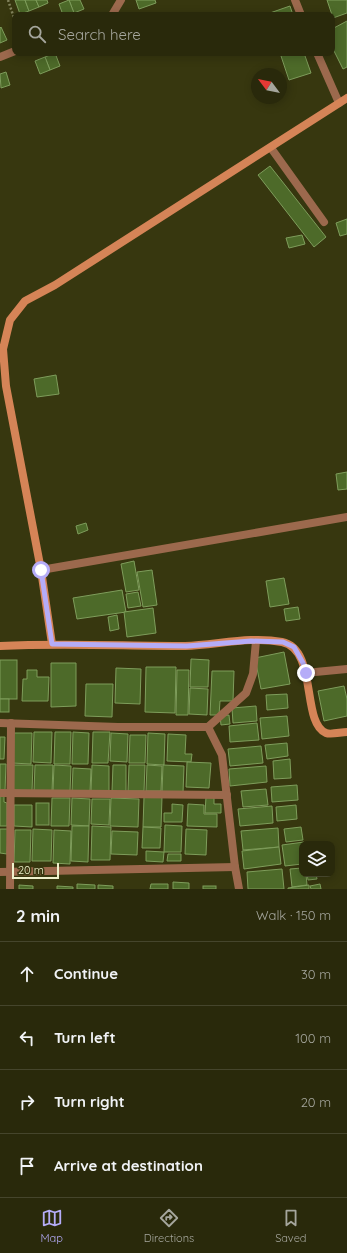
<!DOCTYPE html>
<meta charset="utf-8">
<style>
:root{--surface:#29290b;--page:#313114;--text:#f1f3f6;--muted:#a5a69d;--line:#45452c;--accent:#b5acf8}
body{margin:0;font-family:Quicksand,sans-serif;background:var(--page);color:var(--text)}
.controls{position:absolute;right:12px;bottom:12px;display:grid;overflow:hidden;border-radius:8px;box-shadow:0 2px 10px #0003}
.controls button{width:36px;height:36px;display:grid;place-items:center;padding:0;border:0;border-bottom:1px solid var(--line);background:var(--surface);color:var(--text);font:20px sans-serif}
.compass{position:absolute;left:251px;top:68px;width:36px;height:36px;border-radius:50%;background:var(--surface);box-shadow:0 2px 10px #0003;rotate:302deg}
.scale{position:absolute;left:12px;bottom:10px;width:47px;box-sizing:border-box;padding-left:4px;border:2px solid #eff1cc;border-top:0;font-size:11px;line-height:14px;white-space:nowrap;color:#eff1cc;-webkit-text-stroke:3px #37370f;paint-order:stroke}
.stop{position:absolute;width:12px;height:12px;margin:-9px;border:3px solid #b5acf8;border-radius:50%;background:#fff}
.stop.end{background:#b5acf8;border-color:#fff;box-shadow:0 1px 4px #0008}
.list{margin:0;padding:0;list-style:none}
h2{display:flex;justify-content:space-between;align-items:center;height:52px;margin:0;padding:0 16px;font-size:17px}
h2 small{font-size:13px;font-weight:400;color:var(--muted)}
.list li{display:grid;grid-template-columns:26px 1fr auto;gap:12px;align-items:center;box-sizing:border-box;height:64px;padding:0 16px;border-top:1px solid var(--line)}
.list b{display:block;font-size:15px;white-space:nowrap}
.list em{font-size:13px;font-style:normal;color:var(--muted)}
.icon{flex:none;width:22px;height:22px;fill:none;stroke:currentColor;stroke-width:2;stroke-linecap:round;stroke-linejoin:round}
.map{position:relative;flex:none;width:347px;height:889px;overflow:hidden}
.search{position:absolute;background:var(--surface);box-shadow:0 2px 10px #0003;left:12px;right:12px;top:12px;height:44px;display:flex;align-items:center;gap:10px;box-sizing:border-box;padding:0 14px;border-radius:8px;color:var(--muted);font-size:15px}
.sheet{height:308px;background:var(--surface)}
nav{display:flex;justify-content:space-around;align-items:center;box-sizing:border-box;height:56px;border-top:1px solid var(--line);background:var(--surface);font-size:11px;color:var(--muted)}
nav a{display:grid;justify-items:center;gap:2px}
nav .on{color:var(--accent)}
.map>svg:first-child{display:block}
.building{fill:#4d6a29;stroke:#7e9d5b}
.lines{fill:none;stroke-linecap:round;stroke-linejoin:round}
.path{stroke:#83845d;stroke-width:2.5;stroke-dasharray:2 2;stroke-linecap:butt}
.lane{stroke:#9c694d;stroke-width:8}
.street{stroke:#9c694d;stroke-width:8}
.secondary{stroke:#d58457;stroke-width:8}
.route{stroke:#b5acf8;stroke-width:5}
</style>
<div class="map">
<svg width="347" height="889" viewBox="0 0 347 889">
<rect width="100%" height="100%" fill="#37370f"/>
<g class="building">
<path d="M15 0H25L29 11 20 14Z"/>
<path d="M25 0H36L39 7 29 11Z"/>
<path d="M36 0H47L48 3 39 7Z"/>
<path d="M69 0H80L84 9 74 13Z"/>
<path d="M69 0 74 13 63 15 59 4Z"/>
<path d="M136 0H155L156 3 139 9Z"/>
<path d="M327 0H347V13L333 18Z"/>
<path d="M290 6 293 15H267V14Z"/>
<path d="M347 21V67L343 69 332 47V29Z"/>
<path d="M1 27 7 40 0 43V28Z"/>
<path d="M55 53 60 66 50 70 45 57Z"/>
<path d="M290 53H304L311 73 289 80 281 56Z"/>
<path d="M45 57 50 70 40 74 35 61Z"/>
<path d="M6 72 10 85 1 88 0 74Z"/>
<path d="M270 166 326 237 314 247 258 175Z"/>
<path d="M347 219V234L340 236 336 223Z"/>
<path d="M302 235 305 244 289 248 286 238Z"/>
<path d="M56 375 59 394 37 397 34 379Z"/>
<path d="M347 472V489L338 490 336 474Z"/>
<path d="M86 523 88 530 78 534 76 526Z"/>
<path d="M134 561 139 590 126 592 121 564Z"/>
<path d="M152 570 157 605 143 607 137 572Z"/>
<path d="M284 578 289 604 270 607 266 581Z"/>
<path d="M122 590 126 612 77 619 73 598Z"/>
<path d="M138 592 141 606 128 608 126 594Z"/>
<path d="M298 607 300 619 286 621 284 609Z"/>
<path d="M153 608 156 633 127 637 124 612Z"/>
<path d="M117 615 119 629 110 631 108 617Z"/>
<path d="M284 652 290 684 261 689 255 658Z"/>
<path d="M191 659 209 660 208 687H190Z"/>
<rect x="0" y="660" width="17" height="39"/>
<path d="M51 663H76V706L51 707Z"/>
<path d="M146 667H176L175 713 145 712Z"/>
<path d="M116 668 141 669 140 704 115 703Z"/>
<path d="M27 670H37V677H49L48 701H22L23 679H27Z"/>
<path d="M177 670H189L188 715H176Z"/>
<path d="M212 671H234L233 701H220L219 715H210Z"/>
<path d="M86 684H113L112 717 85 716Z"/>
<path d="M344 686 347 699V716L324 721 318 691Z"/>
<path d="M190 688 208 689 207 715 189 714Z"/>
<path d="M287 694 288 708 267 710 266 695Z"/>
<rect x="0" y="699" width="9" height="13"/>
<path d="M256 706 257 721 233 723 232 708Z"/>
<path d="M229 715 230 724 221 725 220 716Z"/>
<path d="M287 716 289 736 262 739 260 718Z"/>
<path d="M257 723 259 740 230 742 229 726Z"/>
<path d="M34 732H52L51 763 33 762Z"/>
<path d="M55 732H71L70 764H54Z"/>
<path d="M73 732 89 733 88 764H72Z"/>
<path d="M93 732H110L108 763H92Z"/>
<path d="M13 733H32L31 764 12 763Z"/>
<path d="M111 733 128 734 127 762 110 761Z"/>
<path d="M148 733 165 734 164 765 147 764Z"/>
<path d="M168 734 186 735 185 754H192L191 762 167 761Z"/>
<path d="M130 735H146L145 763H129Z"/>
<path d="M0 737H5L4 759H0Z"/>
<path d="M287 743 288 756 267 759 265 745Z"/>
<path d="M261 746 263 763 230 766 228 749Z"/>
<path d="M290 759 291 778 274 779 273 761Z"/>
<path d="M187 762 211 763 209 788 186 787Z"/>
<path d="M0 764H6L5 791H0Z"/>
<path d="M13 765H33L32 791 12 790Z"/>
<path d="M35 765H53L52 792 34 791Z"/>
<path d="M54 765 71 766 70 792 53 791Z"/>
<path d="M92 765 109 766V792L91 791Z"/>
<path d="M113 765H126V792L112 791Z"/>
<path d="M129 765H145L144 791H128Z"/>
<path d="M147 765 162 766 161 791H146Z"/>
<path d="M163 765 184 766 183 793 162 792Z"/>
<path d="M266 766 267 782 230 786 229 769Z"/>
<path d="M73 768 91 769 90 792H72Z"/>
<path d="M297 785 298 800 272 802 271 787Z"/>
<path d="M266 789 268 805 243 807 241 791Z"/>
<path d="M0 796H4V802L7 803V826H0Z"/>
<path d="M144 797H162L161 827H143Z"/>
<path d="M206 797H214V804H221V813H205Z"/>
<path d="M52 798H70L69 826H51Z"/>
<path d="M72 798 90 799 89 826 71 825Z"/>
<path d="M111 798 139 799 138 827 110 826Z"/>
<path d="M92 799H110L109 825 91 824Z"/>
<rect x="36" y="803" width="13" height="22"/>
<path d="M172 804 183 805 182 822H164V813H172Z"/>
<path d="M188 804 204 805V814H217V827L187 826Z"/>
<path d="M14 805H32V827L14 826Z"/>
<path d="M296 805 297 819 277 821 276 807Z"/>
<path d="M272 806 273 823 240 826 238 809Z"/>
<path d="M165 825 182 826 181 852H164Z"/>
<path d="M72 826H89L88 862 71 861Z"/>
<path d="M92 826 111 827 110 860H91Z"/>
<path d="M143 827 161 828 160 848H142Z"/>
<path d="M301 827 303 840 286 842 284 829Z"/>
<path d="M278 828 279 847 243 850 241 831Z"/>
<path d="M0 829H8L7 854 0 853Z"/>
<path d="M33 829 52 830 51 861H32Z"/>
<path d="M186 829 207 830 206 855 185 854Z"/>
<path d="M15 830H31L30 862H14Z"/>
<path d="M54 830 71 831 70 864 53 863Z"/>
<path d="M112 831 138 832 137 855 111 854Z"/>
<path d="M304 842 302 844V864L285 866 282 845Z"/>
<path d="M279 847 281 864 244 869 242 851Z"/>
<path d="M146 851 164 852 163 862 146 861Z"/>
<path d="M168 854H181V861H167Z"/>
<path d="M302 868V874H306L307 885 292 887 290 869Z"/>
<path d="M282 869 284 889H248L247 872Z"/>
<path d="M307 874H316L317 879 308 880Z"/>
<path d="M173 882 189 883V889H173Z"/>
<path d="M77 884 95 885V889H77Z"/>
<path d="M151 884H168V889H150Z"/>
<path d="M320 884 321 889H311L310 886Z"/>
<path d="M19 885 33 886V889H19Z"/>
<path d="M98 885 113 886V889H98Z"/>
<path d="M309 885V889H288V888Z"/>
<path d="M57 886 73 887V889H57Z"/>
<rect x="203" y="886" width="13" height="3"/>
</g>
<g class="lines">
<path class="path" d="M8 0 15 21"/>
<g class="lane">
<path d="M271 148 324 222"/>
<path d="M208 727 246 693 253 674 256 641"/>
</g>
<g class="street">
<path d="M295 0 301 15"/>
<path d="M112 15 121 0"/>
<path d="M317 53 339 103"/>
<path d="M0 57 15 51"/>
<path d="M41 570 347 517"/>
<path d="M305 673 347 669"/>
<path d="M0 723 118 727H208L222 755 235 867 239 889"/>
<path d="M0 793 227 795"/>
<path d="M0 872 235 867"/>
<path d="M10 889 11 723"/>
</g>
<g class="secondary">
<path d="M52 644 41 570 6 386 3 349 10 320 25 301 55 285 347 98"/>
<path d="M0 646C62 643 123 646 185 646 217 645 251 636 282 642 318 649 301 723 326 733 331 735 341 732 347 732"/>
</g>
</g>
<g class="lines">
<path class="route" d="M41 570 52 644 187 646 251 641 283 642 294 647 303 663 306 673"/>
</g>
</svg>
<div class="controls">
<button><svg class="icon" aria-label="layers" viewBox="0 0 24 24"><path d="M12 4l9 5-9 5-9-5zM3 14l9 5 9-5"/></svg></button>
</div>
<svg class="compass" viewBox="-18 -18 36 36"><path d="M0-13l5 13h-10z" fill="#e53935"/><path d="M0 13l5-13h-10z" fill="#a5a69d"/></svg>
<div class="scale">20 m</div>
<div class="stop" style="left:41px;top:570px"></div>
<div class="stop end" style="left:306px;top:673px"></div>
<div class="search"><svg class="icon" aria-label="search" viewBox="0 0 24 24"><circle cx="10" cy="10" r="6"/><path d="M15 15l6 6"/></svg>Search here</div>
</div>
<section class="sheet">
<h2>2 min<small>Walk · 150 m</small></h2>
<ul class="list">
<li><svg class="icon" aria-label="ahead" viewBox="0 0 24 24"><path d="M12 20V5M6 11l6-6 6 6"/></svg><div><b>Continue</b></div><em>30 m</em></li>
<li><svg class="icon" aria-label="left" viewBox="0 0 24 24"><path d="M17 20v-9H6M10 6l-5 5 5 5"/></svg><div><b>Turn left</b></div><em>100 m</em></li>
<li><svg class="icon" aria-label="right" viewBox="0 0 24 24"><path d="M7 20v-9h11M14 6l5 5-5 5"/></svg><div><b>Turn right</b></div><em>20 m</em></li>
<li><svg class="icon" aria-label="arrive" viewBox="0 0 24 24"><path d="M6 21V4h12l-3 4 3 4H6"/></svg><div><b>Arrive at destination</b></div></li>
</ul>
</section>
<nav>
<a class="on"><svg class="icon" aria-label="map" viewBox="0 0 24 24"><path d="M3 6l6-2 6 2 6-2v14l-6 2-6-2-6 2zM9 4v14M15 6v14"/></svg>Map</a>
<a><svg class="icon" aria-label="directions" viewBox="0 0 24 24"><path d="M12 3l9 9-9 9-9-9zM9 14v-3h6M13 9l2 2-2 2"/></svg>Directions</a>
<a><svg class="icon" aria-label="saved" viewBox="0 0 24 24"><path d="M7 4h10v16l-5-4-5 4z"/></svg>Saved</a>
</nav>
